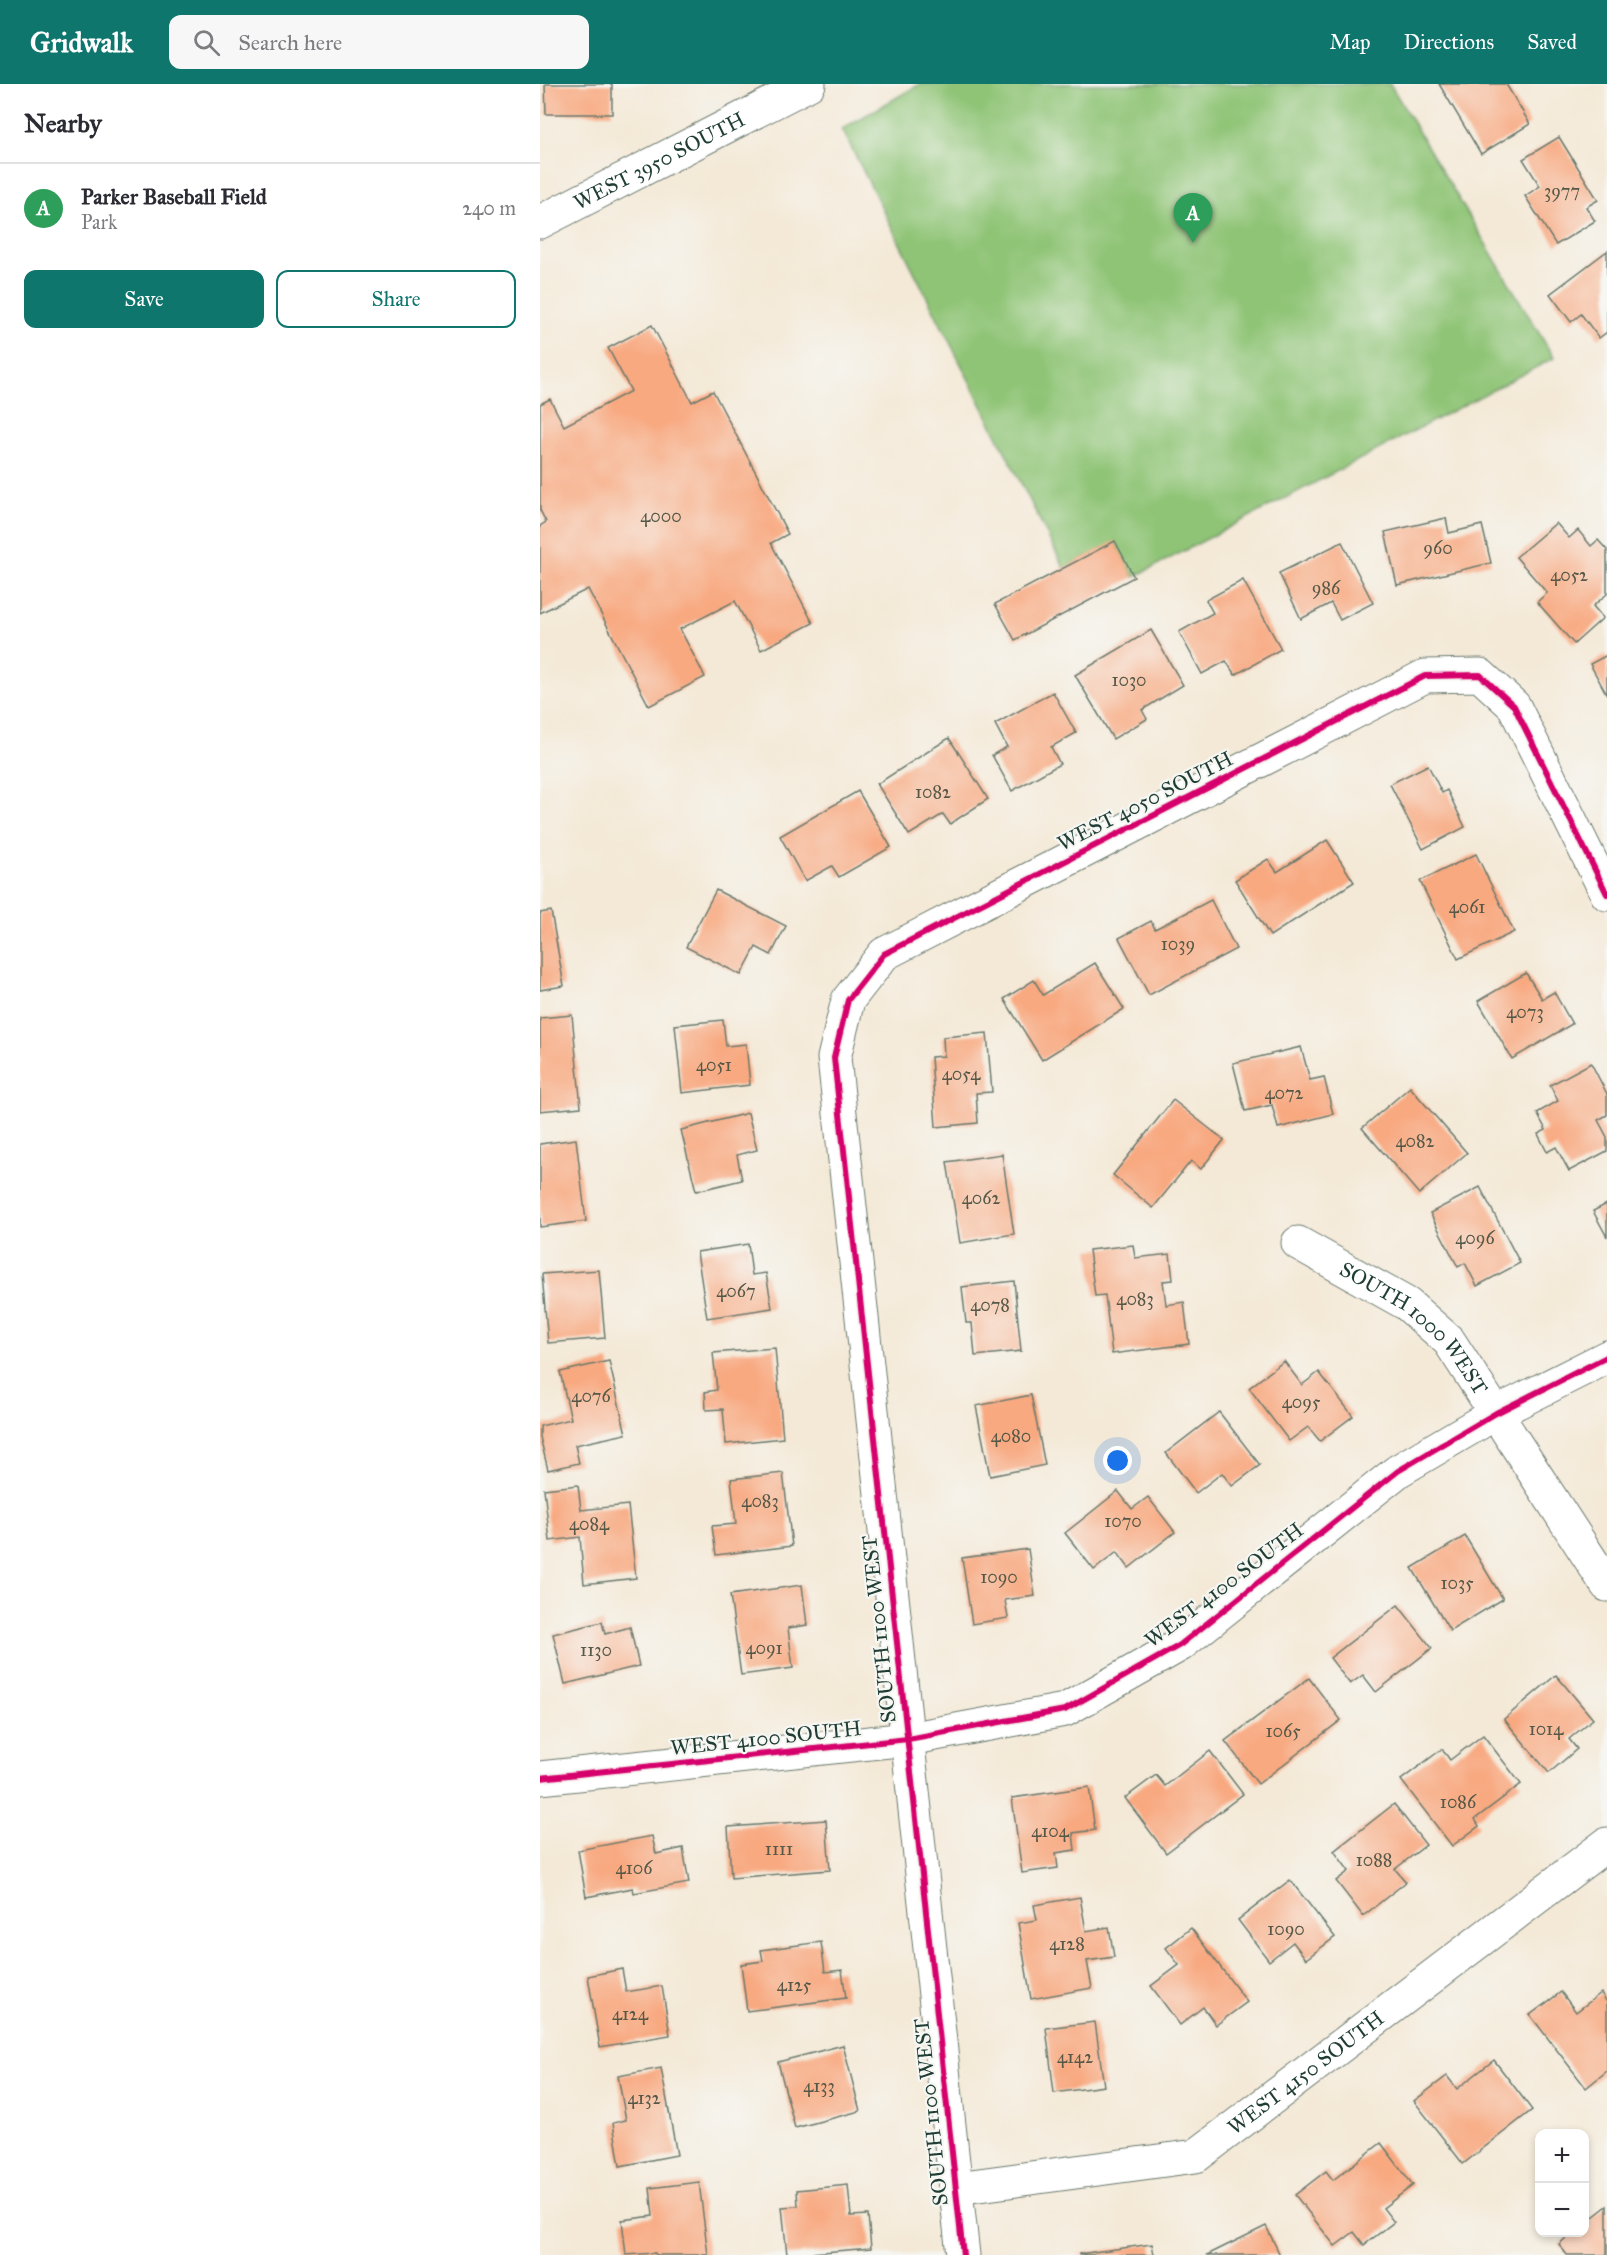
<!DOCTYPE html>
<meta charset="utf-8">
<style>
:root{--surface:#fff;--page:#f7f7f7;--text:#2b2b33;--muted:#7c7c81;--line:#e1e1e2;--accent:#0f766e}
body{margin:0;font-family:"IM FELL Great Primer",serif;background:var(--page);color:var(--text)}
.controls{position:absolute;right:18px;bottom:18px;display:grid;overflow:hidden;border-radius:12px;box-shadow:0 3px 9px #0003}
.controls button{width:54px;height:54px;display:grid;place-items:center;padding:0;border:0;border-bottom:2px solid var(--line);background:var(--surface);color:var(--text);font:30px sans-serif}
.you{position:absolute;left:578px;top:1377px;width:21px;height:21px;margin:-15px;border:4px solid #fff;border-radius:50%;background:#1a73e8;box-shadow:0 0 0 9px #1a73e833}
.badge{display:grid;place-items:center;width:39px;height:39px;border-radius:50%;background:var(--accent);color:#fff;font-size:20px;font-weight:700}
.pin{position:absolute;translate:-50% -50px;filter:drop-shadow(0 2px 3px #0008)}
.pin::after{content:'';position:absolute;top:32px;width:21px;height:18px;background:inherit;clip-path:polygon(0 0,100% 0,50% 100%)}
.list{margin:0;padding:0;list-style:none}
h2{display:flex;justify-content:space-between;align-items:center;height:78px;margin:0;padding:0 24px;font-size:26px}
h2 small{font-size:20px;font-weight:400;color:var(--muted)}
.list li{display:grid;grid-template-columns:39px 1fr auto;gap:18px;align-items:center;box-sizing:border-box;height:90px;padding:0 24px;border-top:2px solid var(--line)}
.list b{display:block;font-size:22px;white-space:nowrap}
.list p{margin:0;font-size:20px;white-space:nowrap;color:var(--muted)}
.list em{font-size:20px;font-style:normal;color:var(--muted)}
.actions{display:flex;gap:12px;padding:18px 24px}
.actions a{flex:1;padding:14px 0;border:2px solid var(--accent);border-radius:12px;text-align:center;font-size:21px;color:var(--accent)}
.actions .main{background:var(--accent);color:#fff}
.icon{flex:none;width:33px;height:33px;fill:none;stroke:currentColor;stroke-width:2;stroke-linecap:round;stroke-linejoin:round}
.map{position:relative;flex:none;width:1067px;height:2171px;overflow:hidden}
header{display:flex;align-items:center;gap:36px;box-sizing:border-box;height:84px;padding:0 30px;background:var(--accent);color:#fff}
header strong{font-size:28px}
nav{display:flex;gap:33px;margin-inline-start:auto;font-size:21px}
.search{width:420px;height:54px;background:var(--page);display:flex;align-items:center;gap:15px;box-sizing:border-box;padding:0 21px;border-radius:12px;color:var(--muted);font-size:22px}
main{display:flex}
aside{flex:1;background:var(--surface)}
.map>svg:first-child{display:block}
.green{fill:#8fc476;stroke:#578055;stroke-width:1.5}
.building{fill:#f8a980}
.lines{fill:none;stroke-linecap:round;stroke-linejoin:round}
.minor-casing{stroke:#6a796d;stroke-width:35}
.minor{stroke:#fff;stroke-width:33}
.cycleway-casing{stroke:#f6f6f2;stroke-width:10}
.cycleway{stroke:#d6006c;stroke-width:6}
.labels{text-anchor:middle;stroke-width:4.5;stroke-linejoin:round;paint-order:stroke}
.number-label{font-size:18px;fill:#555847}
.street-label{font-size:21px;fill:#1f3d34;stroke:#f6f6f2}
</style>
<header>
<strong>Gridwalk</strong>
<div class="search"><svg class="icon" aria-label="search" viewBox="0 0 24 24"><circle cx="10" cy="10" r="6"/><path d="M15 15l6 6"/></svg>Search here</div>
<nav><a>Map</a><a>Directions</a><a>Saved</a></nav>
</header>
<main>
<aside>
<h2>Nearby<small></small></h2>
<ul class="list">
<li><span class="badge" style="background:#2e9e5b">A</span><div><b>Parker Baseball Field</b><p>Park</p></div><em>240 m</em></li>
</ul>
<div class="actions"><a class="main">Save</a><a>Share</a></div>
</aside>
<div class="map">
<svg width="1067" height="2171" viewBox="0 0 1067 2171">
<rect width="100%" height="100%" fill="#f6f6f2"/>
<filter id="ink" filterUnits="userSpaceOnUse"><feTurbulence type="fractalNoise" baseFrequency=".0167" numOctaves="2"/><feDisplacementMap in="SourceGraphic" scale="12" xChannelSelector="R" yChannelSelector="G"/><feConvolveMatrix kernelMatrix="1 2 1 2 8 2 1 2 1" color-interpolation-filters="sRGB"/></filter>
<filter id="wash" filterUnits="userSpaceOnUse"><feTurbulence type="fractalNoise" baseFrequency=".008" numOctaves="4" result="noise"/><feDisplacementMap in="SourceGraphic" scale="24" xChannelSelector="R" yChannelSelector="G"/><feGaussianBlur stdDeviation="1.35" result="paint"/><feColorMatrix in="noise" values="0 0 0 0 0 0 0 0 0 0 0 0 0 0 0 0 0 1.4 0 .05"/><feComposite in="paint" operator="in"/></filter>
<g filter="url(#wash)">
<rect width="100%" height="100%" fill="#f4e9d7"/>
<path class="green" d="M380 0H850L1014 274 594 493 575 458 524 484 302 45Z"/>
<g id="blocks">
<g class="building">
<path d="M5 0H72V30H6Z"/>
<path d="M899 0H966L990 40 941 70Z"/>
<path d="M1019 53 1058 116 1046 123 1055 137 1016 161 985 112 1000 102 983 75Z"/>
<path d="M1067 167V248L1059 254 1041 230 1031 238 1010 210Z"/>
<path d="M112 241 152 318 173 307 248 450 231 459 273 539 221 566 195 517 140 545 165 593 109 622 48 505 0 529V442L6 438 0 426V320L10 315 24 342 91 307 68 264Z"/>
<path d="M906 434 909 449 942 441 951 479 857 501 845 448Z"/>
<path d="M1016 439 1029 454 1038 446 1051 462 1058 456 1067 466V510L1053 522 1063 534 1034 560 997 518 1007 509 976 473Z"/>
<path d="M575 457 594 493 475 556 455 520Z"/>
<path d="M802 458 833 519 800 536 791 519 761 535 739 489Z"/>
<path d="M703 496 741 565 695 591 686 577 662 590 639 548 673 529 666 516Z"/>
<path d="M611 546 643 601 602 626 607 635 573 655 535 591Z"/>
<path d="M1067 571V611L1050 580Z"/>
<path d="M513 608 536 649 511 663 520 680 472 707 452 671 467 663 455 640Z"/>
<path d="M409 654 448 715 410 740 403 730 369 751 337 700Z"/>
<path d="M888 681 902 709 907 706 925 743 883 765 850 700Z"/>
<path d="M318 707 351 763 299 793 292 782 265 797 240 752Z"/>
<path d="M787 756 814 798 730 852 695 796 728 775 737 788Z"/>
<path d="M936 770 974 848 918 875 880 797Z"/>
<path d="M176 806 246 842 231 871 216 863 201 891 146 863Z"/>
<path d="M671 816 696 865 609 911 579 854 611 837 615 845Z"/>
<path d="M11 827 24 902 0 906V829Z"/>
<path d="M555 879 584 925 502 976 464 915 494 896 503 911Z"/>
<path d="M986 889 1002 915 1014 908 1032 940 972 975 938 917Z"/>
<path d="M32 931 41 1023 0 1027V934Z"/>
<path d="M183 936 186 962 206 960 210 1001 142 1009 135 941Z"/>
<path d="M447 949 452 1008 436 1009 438 1039 396 1043 391 973 404 972 403 953Z"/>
<path d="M761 963 770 996 784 993 793 1030 738 1044 732 1021 705 1027 693 979Z"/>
<path d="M1051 979 1067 1010V1031L1058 1036 1067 1053V1067L1029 1087 1016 1063 1007 1068 998 1050 1006 1046 997 1029 1018 1017 1010 1001Z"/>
<path d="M870 1003 927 1069 879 1110 822 1044Z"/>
<path d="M633 1016 684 1056 661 1085 651 1077 613 1124 573 1091Z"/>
<path d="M208 1029 217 1066 197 1071 202 1096 156 1107 141 1046Z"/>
<path d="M36 1055 46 1137 0 1143V1060Z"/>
<path d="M462 1070 474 1150 420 1159 407 1078Z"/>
<path d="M940 1103 980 1179 937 1202 925 1179 918 1183 890 1129Z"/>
<path d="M1067 1120V1153L1053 1127Z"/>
<path d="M208 1160 212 1191 226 1189 232 1224 167 1234 157 1168Z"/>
<path d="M593 1161 595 1174 630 1170 633 1196 623 1197 626 1221 644 1218 649 1260 572 1270 565 1211 555 1212 549 1166Z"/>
<path d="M59 1186 65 1254 8 1259 2 1190Z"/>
<path d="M474 1197 481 1267 435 1272 432 1239H426L422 1203Z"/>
<path d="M235 1264 243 1354 186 1360 183 1325 166 1326 165 1308 177 1306 173 1269Z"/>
<path d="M69 1277 86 1350 35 1361 39 1379 8 1386 0 1353V1342L31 1335 20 1288Z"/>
<path d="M744 1277 762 1301 779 1288 813 1332 780 1357 768 1343 749 1357 709 1304Z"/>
<path d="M491 1311 505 1381 450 1392 436 1322Z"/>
<path d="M679 1328 720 1381 692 1402 682 1389 656 1409 626 1369Z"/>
<path d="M243 1389 252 1462 176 1471 172 1442 196 1440 191 1395Z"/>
<path d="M38 1401 41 1426 88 1421 96 1494 44 1500 40 1453 10 1457 4 1405Z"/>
<path d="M578 1407 592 1425 608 1413 635 1448 589 1484 577 1468 554 1486 525 1449Z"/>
<path d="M925 1452 963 1515 910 1547 872 1484Z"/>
<path d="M488 1465 495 1512 465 1516 468 1534 432 1540 422 1474Z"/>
<path d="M262 1501 267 1541 248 1544 253 1584 201 1591 190 1511Z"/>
<path d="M858 1521 892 1564 836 1608 823 1591 810 1600 790 1574Z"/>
<path d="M62 1538 65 1550 90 1543 99 1582 25 1600 13 1550Z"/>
<path d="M1016 1591 1053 1635 1029 1655 1037 1665 1009 1689 964 1635Z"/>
<path d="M769 1594 801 1636 718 1700 685 1657Z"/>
<path d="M943 1651 981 1700 935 1735 939 1742 912 1762 861 1696 902 1665 910 1676Z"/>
<path d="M670 1667 703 1710 626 1769 585 1714 616 1691 625 1702Z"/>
<path d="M549 1703 555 1746 533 1749 535 1766 516 1769 518 1784 482 1789 472 1714Z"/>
<path d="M854 1720 886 1761 855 1785 866 1798 823 1832 796 1797 809 1787 794 1767Z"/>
<path d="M286 1736 290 1786 191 1794 188 1743Z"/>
<path d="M112 1752 116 1770 143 1764 149 1799 94 1809 93 1804 46 1813 38 1766Z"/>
<path d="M750 1796 795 1853 766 1875 753 1858 729 1877 698 1836Z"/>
<path d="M540 1813 546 1847 569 1843 574 1873 547 1877 552 1904 491 1915 478 1839 497 1836 494 1821Z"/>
<path d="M651 1844 707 1918 676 1941 663 1923 640 1941 611 1902 639 1881 626 1864Z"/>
<path d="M281 1858 285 1888 302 1886 306 1914 207 1927 201 1880 223 1877 221 1866Z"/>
<path d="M82 1885 86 1908 122 1902 130 1951 60 1963 48 1892Z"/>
<path d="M1021 1908 1036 1928 1061 1909 1067 1918V1987L1046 2004 990 1931Z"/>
<path d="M555 1938 564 2002 514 2009 506 1944Z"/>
<path d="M303 1961 320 2027 255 2044 238 1978Z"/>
<path d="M954 1976 992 2026 923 2080 874 2017 907 1992 917 2005Z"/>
<path d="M121 1984 137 2071 80 2082 73 2039 86 2036 78 1992Z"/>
<path d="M841 2059 873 2101 843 2124 854 2138 824 2161 814 2148 795 2162 755 2111 786 2087 793 2096Z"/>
<path d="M159 2098 168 2171H116L115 2169 86 2171 82 2136 113 2132 110 2104Z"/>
<path d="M308 2101 311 2132 328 2131 331 2164 247 2171 242 2123 258 2122 257 2106Z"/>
<path d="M1067 2122V2171H1027L1019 2160 1033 2148H1044V2140Z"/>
<path d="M726 2142 740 2171H667Z"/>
<path d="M612 2160 614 2171H539V2170Z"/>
</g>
</g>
</g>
<g filter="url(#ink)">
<use href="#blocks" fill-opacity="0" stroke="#6a796d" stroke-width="1.5"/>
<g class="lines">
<g class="minor-casing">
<g id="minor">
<path id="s1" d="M0 138 269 0"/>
<path id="s2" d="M758 1159 867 1220 909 1257 1067 1501"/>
<path d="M0 1694 368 1655 525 1626 640 1561 858 1387 956 1329 1067 1273"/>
<path id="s3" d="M416 2104 656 2072 1067 1760"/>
<path d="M423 2171 294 974 308 916 344 870 885 592 940 591 974 622 1067 810"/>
</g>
</g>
<use href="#minor" class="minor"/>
<g class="cycleway-casing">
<g id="cycleway">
<path d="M0 1694 368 1655 525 1626 640 1561 858 1387 956 1329 1067 1273"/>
<path d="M423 2171 294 974 308 916 344 870 885 592 940 591 974 622 1067 810"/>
</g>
</g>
<use href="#cycleway" class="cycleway"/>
</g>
</g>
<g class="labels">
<g class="number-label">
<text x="1022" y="113">3977</text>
<text x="121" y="438">4000</text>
<text x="898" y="470">960</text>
<text x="1029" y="497">4052</text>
<text x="786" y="510">986</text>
<text x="589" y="602">1030</text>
<text x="393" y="714">1082</text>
<text x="927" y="829">4061</text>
<text x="638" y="866">1039</text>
<text x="985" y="934">4073</text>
<text x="174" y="987">4051</text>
<text x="421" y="996">4054</text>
<text x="744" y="1015">4072</text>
<text x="875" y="1063">4082</text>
<text x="441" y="1120">4062</text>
<text x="935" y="1160">4096</text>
<text x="196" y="1213">4067</text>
<text x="595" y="1221">4083</text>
<text x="450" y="1227">4078</text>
<text x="51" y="1318">4076</text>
<text x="761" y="1324">4095</text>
<text x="471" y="1358">4080</text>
<text x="220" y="1423">4083</text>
<text x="583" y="1443">1070</text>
<text x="49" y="1446">4084</text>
<text x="459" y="1499">1090</text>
<text x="917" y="1505">1035</text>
<text x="224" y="1570">4091</text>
<text x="56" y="1572">1130</text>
<text x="1006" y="1651">1014</text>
<text x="743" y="1653">1065</text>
<text x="918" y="1724">1086</text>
<text x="510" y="1753">4104</text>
<text x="239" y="1771">1111</text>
<text x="834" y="1782">1088</text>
<text x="94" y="1790">4106</text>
<text x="746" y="1851">1090</text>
<text x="527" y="1866">4128</text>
<text x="254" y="1907">4125</text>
<text x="90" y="1936">4124</text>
<text x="535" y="1979">4142</text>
<text x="279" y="2008">4133</text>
<text x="104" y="2020">4132</text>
</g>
<g class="street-label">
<text dy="7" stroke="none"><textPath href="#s1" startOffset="134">WEST 3950 SOUTH</textPath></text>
<text transform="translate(605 717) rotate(-27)" y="7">WEST 4050 SOUTH</text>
<text dy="7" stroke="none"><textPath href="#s2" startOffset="146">SOUTH 1000 WEST</textPath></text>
<text transform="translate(684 1501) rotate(-37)" y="7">WEST 4100 SOUTH</text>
<text transform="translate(339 1545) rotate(-96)" y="7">SOUTH 1100 WEST</text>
<text transform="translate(226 1654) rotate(-6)" y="7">WEST 4100 SOUTH</text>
<text dy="7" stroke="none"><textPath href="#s3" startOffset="380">WEST 4150 SOUTH</textPath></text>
<text transform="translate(391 2028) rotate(-96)" y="7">SOUTH 1100 WEST</text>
</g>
</g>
</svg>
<div class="controls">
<button>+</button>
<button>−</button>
</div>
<div class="you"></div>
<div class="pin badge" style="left:653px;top:159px;background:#2e9e5b">A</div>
</div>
</main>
